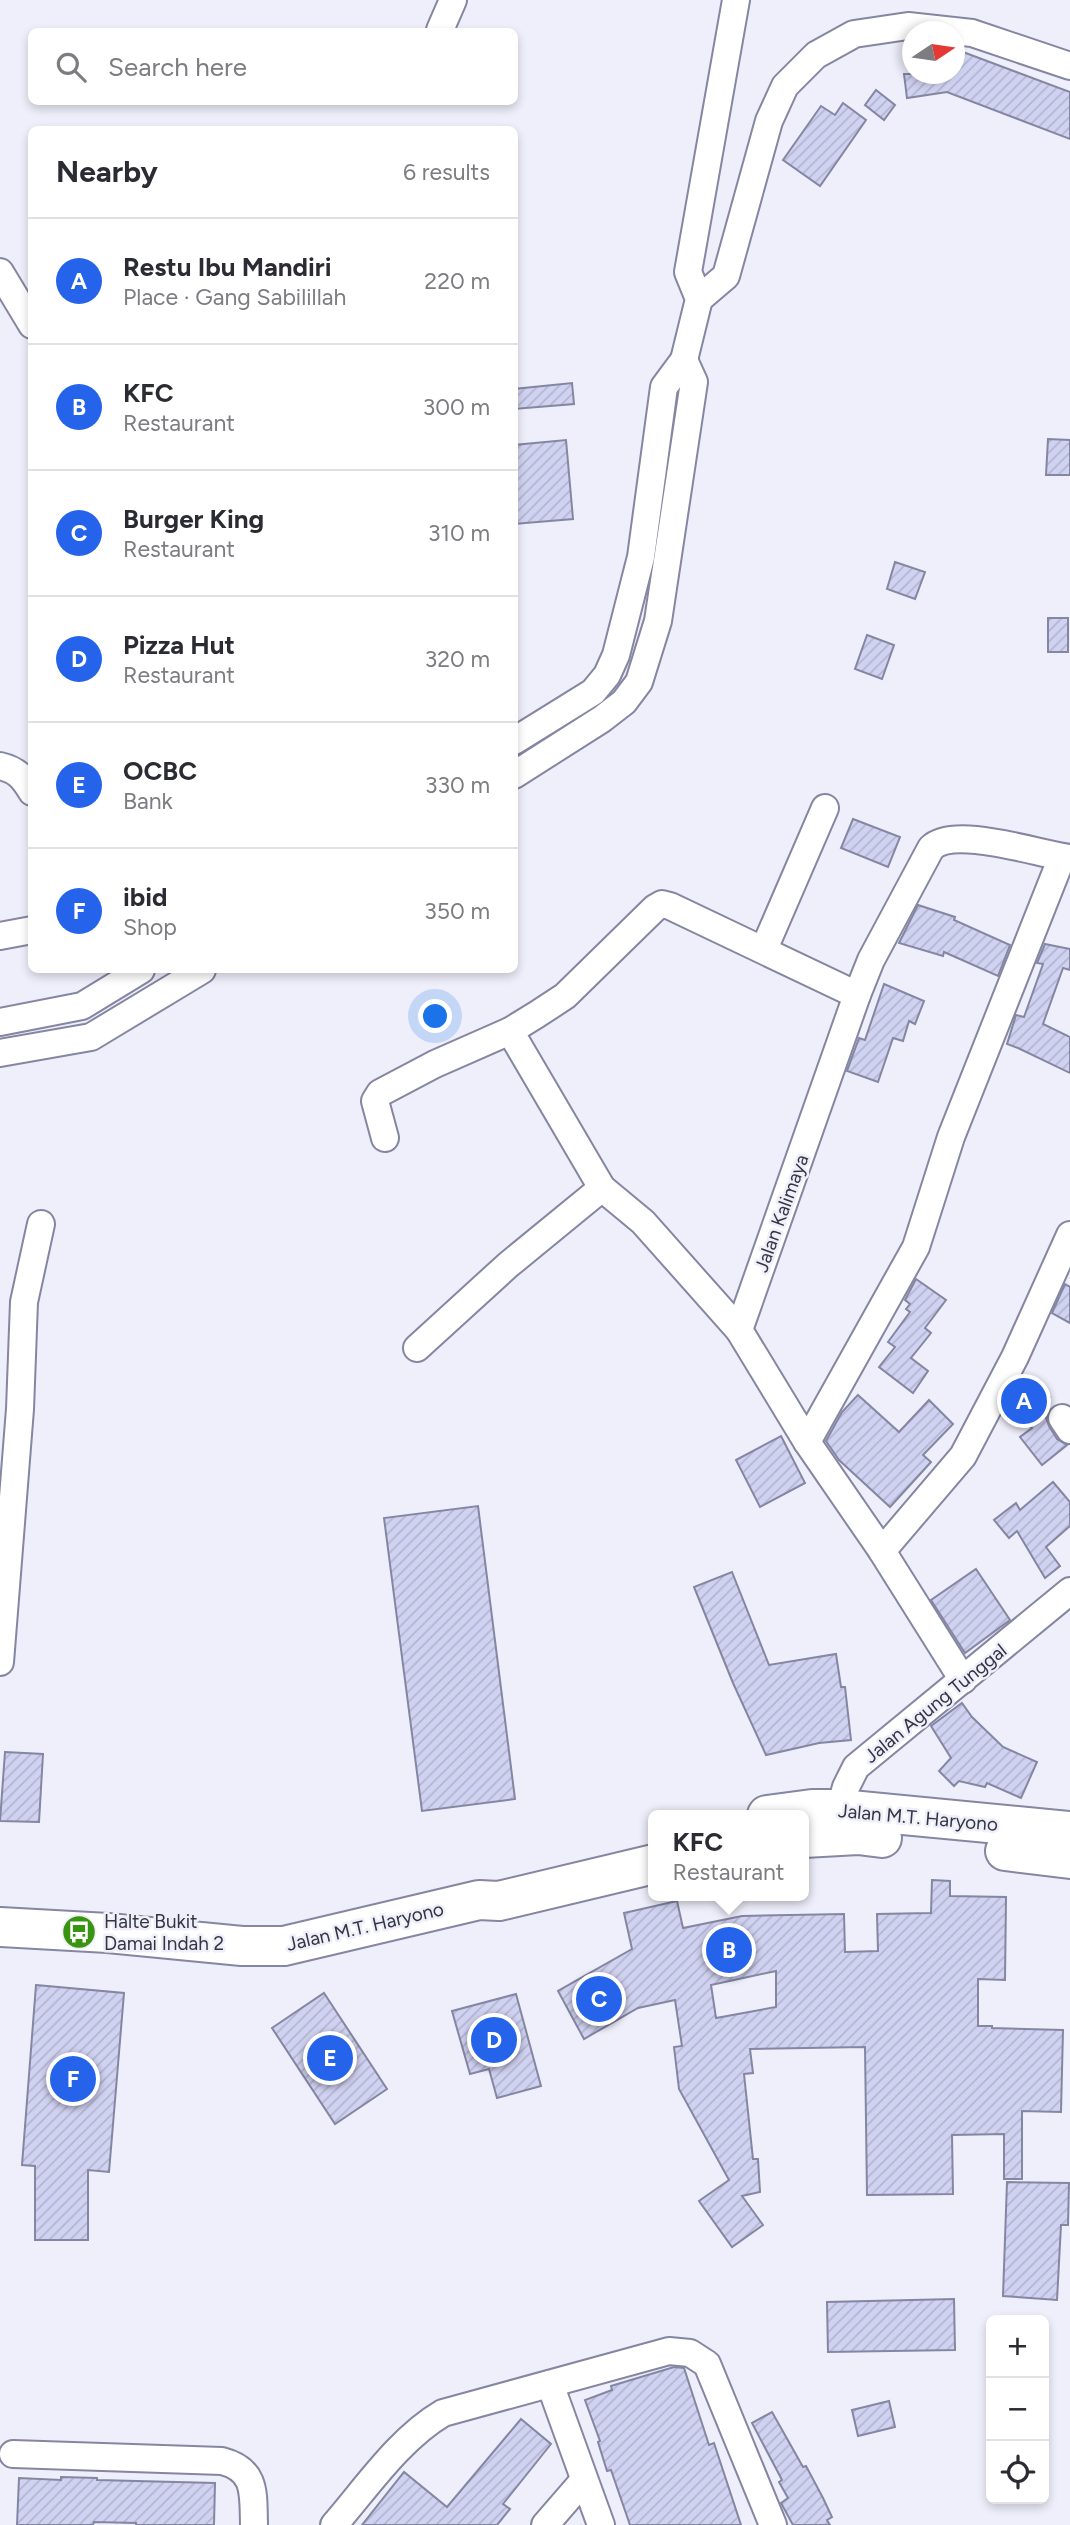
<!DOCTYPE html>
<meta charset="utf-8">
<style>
:root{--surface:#fff;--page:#f7f7f7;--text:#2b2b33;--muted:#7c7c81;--line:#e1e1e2;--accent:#2563eb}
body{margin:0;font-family:Figtree,sans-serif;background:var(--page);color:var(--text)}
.controls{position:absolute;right:21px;bottom:21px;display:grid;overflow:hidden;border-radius:10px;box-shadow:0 4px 10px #0003}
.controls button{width:63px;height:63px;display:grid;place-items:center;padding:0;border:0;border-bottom:2px solid var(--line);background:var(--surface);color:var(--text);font:35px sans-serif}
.compass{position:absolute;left:902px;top:21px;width:63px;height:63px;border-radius:50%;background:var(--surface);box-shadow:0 4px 10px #0003;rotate:77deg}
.you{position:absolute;left:436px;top:1017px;width:24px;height:24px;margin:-18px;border:5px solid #fff;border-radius:50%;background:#1a73e8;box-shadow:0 0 0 10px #1a73e833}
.badge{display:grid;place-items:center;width:46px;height:46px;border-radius:50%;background:var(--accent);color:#fff;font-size:23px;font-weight:700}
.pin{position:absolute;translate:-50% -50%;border:4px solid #fff;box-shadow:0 2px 7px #0006}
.popup{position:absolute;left:648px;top:1810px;width:161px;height:91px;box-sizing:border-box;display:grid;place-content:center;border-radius:10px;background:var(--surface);filter:drop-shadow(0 2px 5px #0005);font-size:23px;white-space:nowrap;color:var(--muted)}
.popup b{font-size:26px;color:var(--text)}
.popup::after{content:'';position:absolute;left:50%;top:100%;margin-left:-14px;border:14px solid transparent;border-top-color:var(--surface)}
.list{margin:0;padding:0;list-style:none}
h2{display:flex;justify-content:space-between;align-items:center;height:91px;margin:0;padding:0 28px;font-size:30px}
h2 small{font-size:23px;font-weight:400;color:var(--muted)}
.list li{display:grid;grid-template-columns:46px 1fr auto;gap:21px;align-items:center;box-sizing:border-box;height:126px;padding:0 28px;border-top:2px solid var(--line)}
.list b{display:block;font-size:26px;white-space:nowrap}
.list p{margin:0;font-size:23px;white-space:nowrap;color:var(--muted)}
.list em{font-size:23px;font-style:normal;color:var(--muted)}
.icon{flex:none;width:38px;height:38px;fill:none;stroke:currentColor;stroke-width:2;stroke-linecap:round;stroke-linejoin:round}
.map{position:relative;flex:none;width:1070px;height:2525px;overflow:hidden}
.search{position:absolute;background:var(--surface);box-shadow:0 4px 10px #0003;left:28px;top:28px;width:490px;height:77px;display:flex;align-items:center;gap:18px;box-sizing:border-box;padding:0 24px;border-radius:10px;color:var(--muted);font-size:26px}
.panel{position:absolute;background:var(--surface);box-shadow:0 4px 10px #0003;left:28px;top:126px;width:490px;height:847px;border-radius:10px}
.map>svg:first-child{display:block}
.building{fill:url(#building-hatch);stroke:#8486a2;stroke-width:2;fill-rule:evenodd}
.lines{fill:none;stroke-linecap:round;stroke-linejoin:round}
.street-casing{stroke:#8486a2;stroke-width:30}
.primary-casing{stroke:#8486a2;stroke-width:42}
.street{stroke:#fff;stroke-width:26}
.primary{stroke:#fff;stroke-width:38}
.labels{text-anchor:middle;stroke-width:5;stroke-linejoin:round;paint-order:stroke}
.street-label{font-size:19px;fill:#343540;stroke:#eeeffb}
.poi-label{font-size:19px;fill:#343540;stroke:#eeeffb;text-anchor:start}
</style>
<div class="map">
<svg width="1070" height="2525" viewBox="0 0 1070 2525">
<defs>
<pattern id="building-hatch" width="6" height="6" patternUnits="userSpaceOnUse" patternTransform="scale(1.75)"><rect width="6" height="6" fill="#d0d2f1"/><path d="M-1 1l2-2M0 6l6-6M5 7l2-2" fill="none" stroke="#b3b5d0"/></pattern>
</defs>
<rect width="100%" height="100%" fill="#eeeffb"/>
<g class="building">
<path d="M963 52 1070 92V139L947 92 907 98 904 74H955Z"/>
<path d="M876 90 895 105 884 120 865 105Z"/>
<path d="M843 103 866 120 820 186 783 160 821 106 835 115Z"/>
<path d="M572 383 574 404 514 409V389Z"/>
<path d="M1048 439 1070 440V475H1046Z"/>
<path d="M566 440 573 519 514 524V445Z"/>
<path d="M895 562 925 572 915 599 887 589Z"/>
<rect x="1048" y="618" width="20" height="34"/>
<path d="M867 635 894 645 882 679 855 669Z"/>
<path d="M853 819 900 837 888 867 841 848Z"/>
<path d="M918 905 955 917 954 920 1010 945 998 976 944 952 943 956 899 943Z"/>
<path d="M1045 944 1070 949V970L1063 968 1043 1024 1070 1037V1073L1018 1048 1007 1044 1016 1015 1024 1017 1043 964 1037 963Z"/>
<path d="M884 984 924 1001 915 1024 909 1021 903 1041 893 1038 878 1082 847 1071 859 1038 865 1040Z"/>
<path d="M916 1279 946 1300 925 1328 931 1333 911 1358 928 1371 913 1393 879 1367 895 1347 888 1342 910 1312 906 1309 910 1304 905 1300Z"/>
<path d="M1065 1284 1070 1287V1323L1052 1313Z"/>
<path d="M1022 1377 1050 1397 1045 1404 1049 1409 1046 1418 1049 1426 1057 1439 1067 1445 1042 1465 1020 1437 1032 1428 1005 1409Z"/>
<path d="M858 1395 899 1432 929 1400 953 1424 923 1455 931 1462 890 1507 839 1460 826 1441 842 1412Z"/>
<path d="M781 1436 805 1483 760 1507 736 1460Z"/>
<path d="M1053 1482 1070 1502V1526L1046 1547 1060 1566 1045 1578 1017 1531 1009 1538 994 1520 1016 1503 1020 1510Z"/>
<path d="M478 1506 515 1799 422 1811 384 1518Z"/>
<path d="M976 1569 1010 1620 965 1653 931 1600Z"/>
<path d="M732 1572 769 1665 836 1654 841 1687H845L851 1740 819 1743 766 1755 733 1683 694 1587Z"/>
<path d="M962 1703 972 1717 1003 1747 1037 1762 1021 1798 987 1783 985 1787 959 1781 954 1786 939 1771 951 1758 931 1726Z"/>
<path d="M5 1752 43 1754 39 1822 0 1821Z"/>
<path d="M932 1880 950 1881V1896L1006 1897 1005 1980 978 1979V2026H992V2028L1063 2030 1061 2112 1022 2111V2179H1004V2134L952 2135 953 2194 867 2195 865 2047 750 2049 753 2073 744 2074 753 2159H758L760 2192 742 2196 763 2225 732 2247 699 2201 729 2180 679 2089 674 2047 682 2046 675 2000 638 2008 584 2039 558 1991 632 1949 624 1913 677 1901 683 1928 742 1916 844 1914 845 1952 878 1951 877 1914 931 1913ZM776 1971V2007L716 2018 711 1985Z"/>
<path d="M36 1985 124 1993 109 2172 88 2170V2240H35V2166L22 2165Z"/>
<path d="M324 1993 387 2089 335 2124 272 2028Z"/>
<path d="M516 1994 541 2086 497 2098 489 2069 470 2074 452 2011Z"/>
<path d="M1007 2182 1069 2183 1068 2225H1061L1057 2300 1003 2296Z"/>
<path d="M954 2299 955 2350 828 2352 827 2302Z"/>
<path d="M674 2367 684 2368 709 2445 714 2443 741 2525H630L611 2470 607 2471 598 2442 600 2441 585 2400 612 2390 611 2386Z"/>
<path d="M889 2401 895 2427 858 2436 852 2410Z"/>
<path d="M772 2412 803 2467 806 2466 823 2498 832 2517 827 2520 830 2525H793L781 2503 788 2498 779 2482 782 2480 752 2423Z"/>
<path d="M521 2419 551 2444 503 2504 510 2509 497 2525H362L404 2472 447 2507Z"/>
<path d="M61 2477 97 2478V2480L215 2483 214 2525H136V2523L94 2522 93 2525H17L19 2478 61 2480Z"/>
</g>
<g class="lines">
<g class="street-casing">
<g id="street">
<path d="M440 30 453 0"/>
<path d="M0 272 32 325"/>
<path d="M699 299 726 276 769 121 785 86 816 55 854 34 908 26 972 33 1070 66"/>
<path d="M514 741 593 692 607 675 616 655 641 557 664 387 684 360 699 299 688 272 736 0"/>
<path d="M0 766C17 770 23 777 32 792"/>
<path d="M514 775 602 719 624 702 639 682 658 621 694 382 684 360"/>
<path d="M0 936 32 930"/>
<path d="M764 949 825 808"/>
<path d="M0 1022 82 1006 141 970"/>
<path d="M510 1031 602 1188 643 1222 739 1330 807 1442 882 1551 963 1680"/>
<path d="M0 1053 91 1037 202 970"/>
<path d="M385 1138 375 1101 380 1093 435 1064 510 1031 536 1015 565 996 655 908 662 904 670 906 857 995"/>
<path d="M739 1330 857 995 871 960 931 848C954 825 1038 854 1070 858"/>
<path d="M417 1348 508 1265 602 1188"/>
<path d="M1062 1418 1070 1430"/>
<path d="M807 1442 916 1247 951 1137 1062 857"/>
<path d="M882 1551 963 1456 1015 1357 1070 1235"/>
<path d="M0 1662 20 1409 24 1302 41 1224"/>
<path d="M836 1824 846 1787 856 1767 1070 1591"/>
<path d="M550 2384 601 2525"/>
<path d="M13 2454 222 2461C257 2470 253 2494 254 2525"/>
<path d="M334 2525C367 2487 399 2439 443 2413L669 2351 690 2353 707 2364 773 2525"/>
<path d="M545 2525 584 2480"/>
</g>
</g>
<g class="primary-casing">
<g id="primary">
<path d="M767 1815 812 1809H840L1070 1831"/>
<path d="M804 1838 858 1835 882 1838"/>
<path d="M1005 1851 1070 1859"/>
<path d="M0 1927 108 1933 242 1946H284L479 1900 499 1901 654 1864"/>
</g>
</g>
<use href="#street" class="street"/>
<use href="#primary" class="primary"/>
</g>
<defs>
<g id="bus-disc" transform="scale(1.75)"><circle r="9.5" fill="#39950f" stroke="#eeeffb"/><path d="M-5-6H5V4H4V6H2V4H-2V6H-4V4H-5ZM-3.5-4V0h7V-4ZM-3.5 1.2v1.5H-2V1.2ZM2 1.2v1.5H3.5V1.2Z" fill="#fff"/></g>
</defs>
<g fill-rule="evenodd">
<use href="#bus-disc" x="79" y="1932"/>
</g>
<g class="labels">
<g class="street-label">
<text transform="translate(781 1213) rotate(-70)" y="7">Jalan Kalimaya</text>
<text transform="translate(935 1703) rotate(-39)" y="7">Jalan Agung Tunggal</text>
<text transform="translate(918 1817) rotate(5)" y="7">Jalan M.T. Haryono</text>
<text transform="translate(365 1926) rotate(-13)" y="7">Jalan M.T. Haryono</text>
</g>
<g class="poi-label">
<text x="104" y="1928">Halte Bukit<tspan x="104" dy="22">Damai Indah 2</tspan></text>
</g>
</g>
</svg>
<div class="controls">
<button>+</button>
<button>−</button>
<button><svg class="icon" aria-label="locate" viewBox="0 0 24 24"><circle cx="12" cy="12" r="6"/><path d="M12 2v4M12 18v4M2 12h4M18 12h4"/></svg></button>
</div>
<svg class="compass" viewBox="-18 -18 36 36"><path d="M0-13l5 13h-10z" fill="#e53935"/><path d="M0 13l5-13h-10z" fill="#7c7c81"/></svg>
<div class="you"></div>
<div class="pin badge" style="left:1024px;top:1401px">A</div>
<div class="pin badge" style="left:729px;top:1950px">B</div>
<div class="popup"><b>KFC</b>Restaurant</div>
<div class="pin badge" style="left:599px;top:1999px">C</div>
<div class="pin badge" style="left:494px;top:2040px">D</div>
<div class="pin badge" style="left:330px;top:2058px">E</div>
<div class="pin badge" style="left:73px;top:2079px">F</div>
<div class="search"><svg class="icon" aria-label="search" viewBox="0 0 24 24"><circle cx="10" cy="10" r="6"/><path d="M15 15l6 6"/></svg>Search here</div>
<section class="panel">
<h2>Nearby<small>6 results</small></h2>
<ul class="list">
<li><span class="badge">A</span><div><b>Restu Ibu Mandiri</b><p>Place · Gang Sabilillah</p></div><em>220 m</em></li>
<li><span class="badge">B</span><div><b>KFC</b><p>Restaurant</p></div><em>300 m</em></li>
<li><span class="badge">C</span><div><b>Burger King</b><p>Restaurant</p></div><em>310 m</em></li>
<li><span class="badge">D</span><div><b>Pizza Hut</b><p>Restaurant</p></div><em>320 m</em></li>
<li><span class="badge">E</span><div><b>OCBC</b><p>Bank</p></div><em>330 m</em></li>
<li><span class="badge">F</span><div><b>ibid</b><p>Shop</p></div><em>350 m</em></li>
</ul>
</section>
</div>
